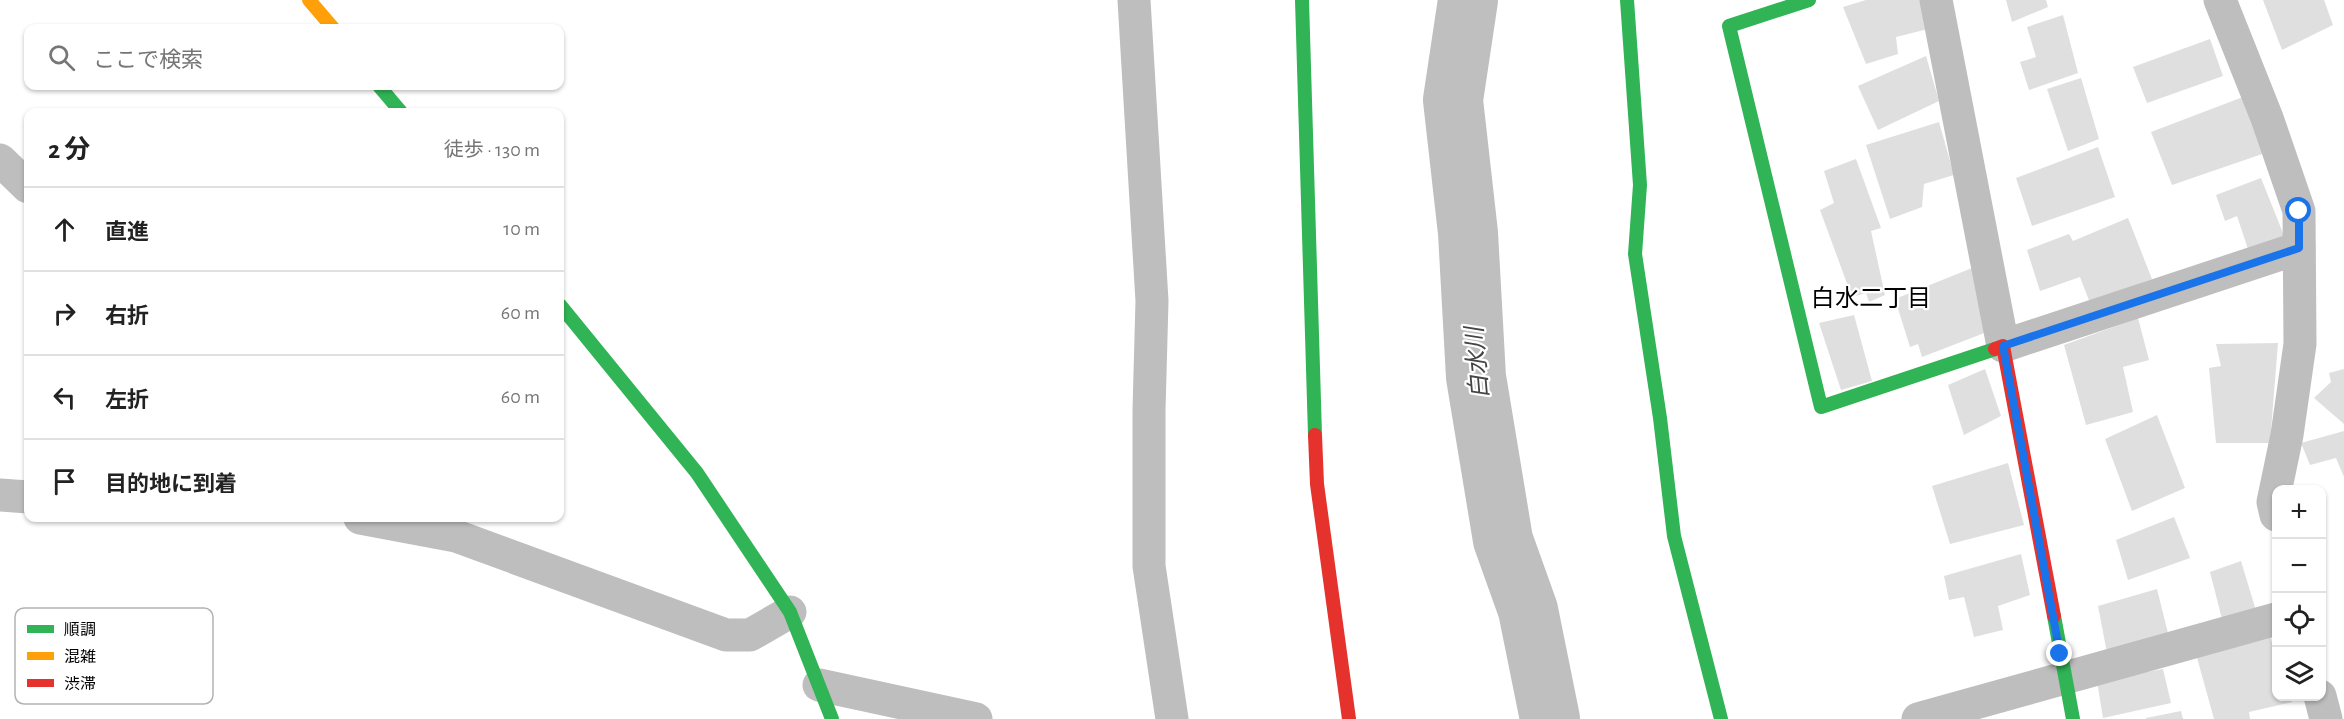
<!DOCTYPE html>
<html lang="ja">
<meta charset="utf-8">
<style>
:root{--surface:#fff;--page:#f2f2f2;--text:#222;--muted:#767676;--line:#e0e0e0}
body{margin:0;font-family:"Alegreya Sans","Noto Sans JP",sans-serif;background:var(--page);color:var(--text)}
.controls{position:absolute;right:18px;bottom:18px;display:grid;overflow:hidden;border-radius:12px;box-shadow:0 2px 4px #0004}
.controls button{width:54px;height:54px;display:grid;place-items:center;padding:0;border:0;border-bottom:2px solid var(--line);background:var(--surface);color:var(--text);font:30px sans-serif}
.stop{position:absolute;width:18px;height:18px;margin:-14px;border:4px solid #1a73e8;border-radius:50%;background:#fff}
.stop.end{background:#1a73e8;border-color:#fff;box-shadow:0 2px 6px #0008}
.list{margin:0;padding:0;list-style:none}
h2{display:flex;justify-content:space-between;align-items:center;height:78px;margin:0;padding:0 24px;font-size:26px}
h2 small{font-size:20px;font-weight:400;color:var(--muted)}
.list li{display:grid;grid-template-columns:39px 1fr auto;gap:18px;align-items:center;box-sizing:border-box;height:84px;padding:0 24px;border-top:2px solid var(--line)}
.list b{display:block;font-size:22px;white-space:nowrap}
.list em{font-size:20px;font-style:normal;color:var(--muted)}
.icon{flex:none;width:33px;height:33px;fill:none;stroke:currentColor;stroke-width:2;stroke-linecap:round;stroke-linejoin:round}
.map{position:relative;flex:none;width:2344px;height:719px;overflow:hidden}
.search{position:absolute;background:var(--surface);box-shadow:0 2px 4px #0004;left:24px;top:24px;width:540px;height:66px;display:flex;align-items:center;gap:15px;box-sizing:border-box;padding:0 21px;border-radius:12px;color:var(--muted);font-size:22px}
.panel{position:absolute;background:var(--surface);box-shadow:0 2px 4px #0004;left:24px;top:108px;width:540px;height:414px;border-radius:12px}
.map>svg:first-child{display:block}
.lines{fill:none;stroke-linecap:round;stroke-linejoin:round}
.river{stroke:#bfbfbf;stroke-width:60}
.building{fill:#dfdfdf}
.street{stroke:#bebebe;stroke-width:33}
.fast{stroke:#30b455;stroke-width:14}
.slow{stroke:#ff9f0a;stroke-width:14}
.jam{stroke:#e5322d;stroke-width:14}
.route{stroke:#1a73e8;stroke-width:8}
.labels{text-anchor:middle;stroke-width:4.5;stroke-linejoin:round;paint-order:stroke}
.neighbourhood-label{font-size:24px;fill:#000;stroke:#fff}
.water-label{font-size:24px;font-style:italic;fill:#444;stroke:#fff}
.key{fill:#fff;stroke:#b2b2b2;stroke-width:1.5}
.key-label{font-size:16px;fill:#000}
</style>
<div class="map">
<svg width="2344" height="719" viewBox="0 0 2344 719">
<rect width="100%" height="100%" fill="#fff"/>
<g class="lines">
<path class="river" d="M1468 0 1453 100 1468 233 1476 377 1503 540 1528 610 1550 719"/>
</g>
<g class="building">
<path d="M1866 0H1924L1932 28 1896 37 1898 54 1866 64 1843 7Z"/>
<path d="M2006 0H2046L2048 7 2012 22Z"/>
<path d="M2263 0H2324L2333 25 2282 50Z"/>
<path d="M2063 15 2078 73 2029 90 2020 62 2036 57 2027 27Z"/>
<path d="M2210 39 2223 76 2147 103 2133 67Z"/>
<path d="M1926 56 1939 101 1878 130 1858 86Z"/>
<path d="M2081 78 2099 139 2068 151 2047 89Z"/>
<path d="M2243 97 2265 153 2172 185 2151 132Z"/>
<path d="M1939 122 1954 175 1924 184 1922 207 1890 219 1866 145Z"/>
<path d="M2098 147 2115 197 2032 226 2016 178Z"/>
<path d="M1856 159 1881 228 1871 231 1885 295 1869 302 1866 293 1852 297 1820 210 1834 203 1824 171Z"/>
<path d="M2261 178 2285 238 2249 252 2237 216 2225 221 2216 195Z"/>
<path d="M2128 218 2152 279 2090 303 2080 277 2040 291 2027 250 2069 234 2073 241Z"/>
<path d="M1972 268 1987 332 1922 357 1918 344 1910 347 1895 299Z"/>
<path d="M1854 315 1872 381 1841 390 1819 323Z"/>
<path d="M2138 318 2149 360 2123 367 2133 412 2086 425 2064 345Z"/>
<path d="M2278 343 2270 443H2216L2209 368 2221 366 2216 344Z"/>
<path d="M1985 369 2001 416 1964 435 1948 385Z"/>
<path d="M2344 369V424L2314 398 2331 382 2329 373Z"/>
<path d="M2157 415 2185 488 2132 511 2105 439Z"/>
<path d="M2344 431V477L2336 458 2310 465 2301 443Z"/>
<path d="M2008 463 2024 525 1950 544 1932 486Z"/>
<path d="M2174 517 2190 558 2128 580 2116 540Z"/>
<path d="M2021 554 2030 595 1998 606 2003 630 1974 637 1964 597 1949 600 1944 576Z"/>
<path d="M2241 561 2257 614 2224 627 2210 572Z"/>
<path d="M2157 589 2170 641 2107 653 2098 606Z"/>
<path d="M2269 633 2276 656V696H2290L2292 702 2249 712 2250 719H2214L2196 654Z"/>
<path d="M2163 669 2171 703 2103 718 2097 681Z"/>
<path d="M2181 711 2183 719H2146V718Z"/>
</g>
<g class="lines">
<g class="street">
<path d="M1134 0 1152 301 1149 410V566L1172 719"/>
<path d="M1936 0 2003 346 2299 248"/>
<path d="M2220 0 2267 118 2299 211 2300 344 2287 435 2273 502 2276 515"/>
<path d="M0 160 28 187"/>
<path d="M0 495 28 497"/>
<path d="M360 518 456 536 726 635H750L790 612"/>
<path d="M819 685 976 719"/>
<path d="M2320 696 2326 719"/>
<path d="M1918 719 2276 619"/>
</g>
<g class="fast">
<path d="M1302 0 1315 435"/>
<path d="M1627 0 1640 185 1635 254 1660 418 1674 536 1721 719"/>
<path d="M1809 0 1729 26 1821 407 1995 349"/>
<path d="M379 86 401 112"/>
<path d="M560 305 697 473 790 612 832 719"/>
<path d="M2054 616 2073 719"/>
</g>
<path class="slow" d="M309 0 333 28"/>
<g class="jam">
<path d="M1995 349 2003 346 2054 616"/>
<path d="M1315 435 1317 484 1349 719"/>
</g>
</g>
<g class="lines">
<path class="route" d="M2060 654 2003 346 2299 248V211"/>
</g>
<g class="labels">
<g class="neighbourhood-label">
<text x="1871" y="306">白水二丁目</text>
</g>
<g class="water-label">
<text transform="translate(1477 363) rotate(-95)" y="8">白水川</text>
</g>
</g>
<rect x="15" y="608" width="198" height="96" rx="9" class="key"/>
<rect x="27" y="625" width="27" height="8" fill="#30b455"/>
<rect x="27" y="652" width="27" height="8" fill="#ff9f0a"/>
<rect x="27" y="679" width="27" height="8" fill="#e5322d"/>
<g class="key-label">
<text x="64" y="635">順調</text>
<text x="64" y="662">混雑</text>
<text x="64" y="689">渋滞</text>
</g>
</svg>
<div class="controls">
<button>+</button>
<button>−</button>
<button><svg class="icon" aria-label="locate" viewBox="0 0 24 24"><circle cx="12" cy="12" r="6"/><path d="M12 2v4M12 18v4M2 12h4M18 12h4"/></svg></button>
<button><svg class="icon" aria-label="layers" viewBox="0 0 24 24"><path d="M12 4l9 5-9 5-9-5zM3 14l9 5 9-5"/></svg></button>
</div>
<div class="stop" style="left:2299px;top:211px"></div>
<div class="stop end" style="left:2060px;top:654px"></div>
<div class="search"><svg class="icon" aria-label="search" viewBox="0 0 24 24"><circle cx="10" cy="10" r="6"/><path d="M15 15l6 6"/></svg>ここで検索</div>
<section class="panel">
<h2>2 分<small>徒歩 · 130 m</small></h2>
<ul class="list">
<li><svg class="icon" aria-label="ahead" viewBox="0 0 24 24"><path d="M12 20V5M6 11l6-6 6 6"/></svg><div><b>直進</b></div><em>10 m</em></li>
<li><svg class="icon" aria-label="right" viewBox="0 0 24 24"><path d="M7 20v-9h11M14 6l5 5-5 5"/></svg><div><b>右折</b></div><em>60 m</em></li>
<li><svg class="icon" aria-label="left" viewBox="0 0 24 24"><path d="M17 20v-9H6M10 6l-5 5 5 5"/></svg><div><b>左折</b></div><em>60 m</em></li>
<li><svg class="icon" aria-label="arrive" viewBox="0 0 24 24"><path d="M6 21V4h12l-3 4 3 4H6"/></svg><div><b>目的地に到着</b></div></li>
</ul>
</section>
</div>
